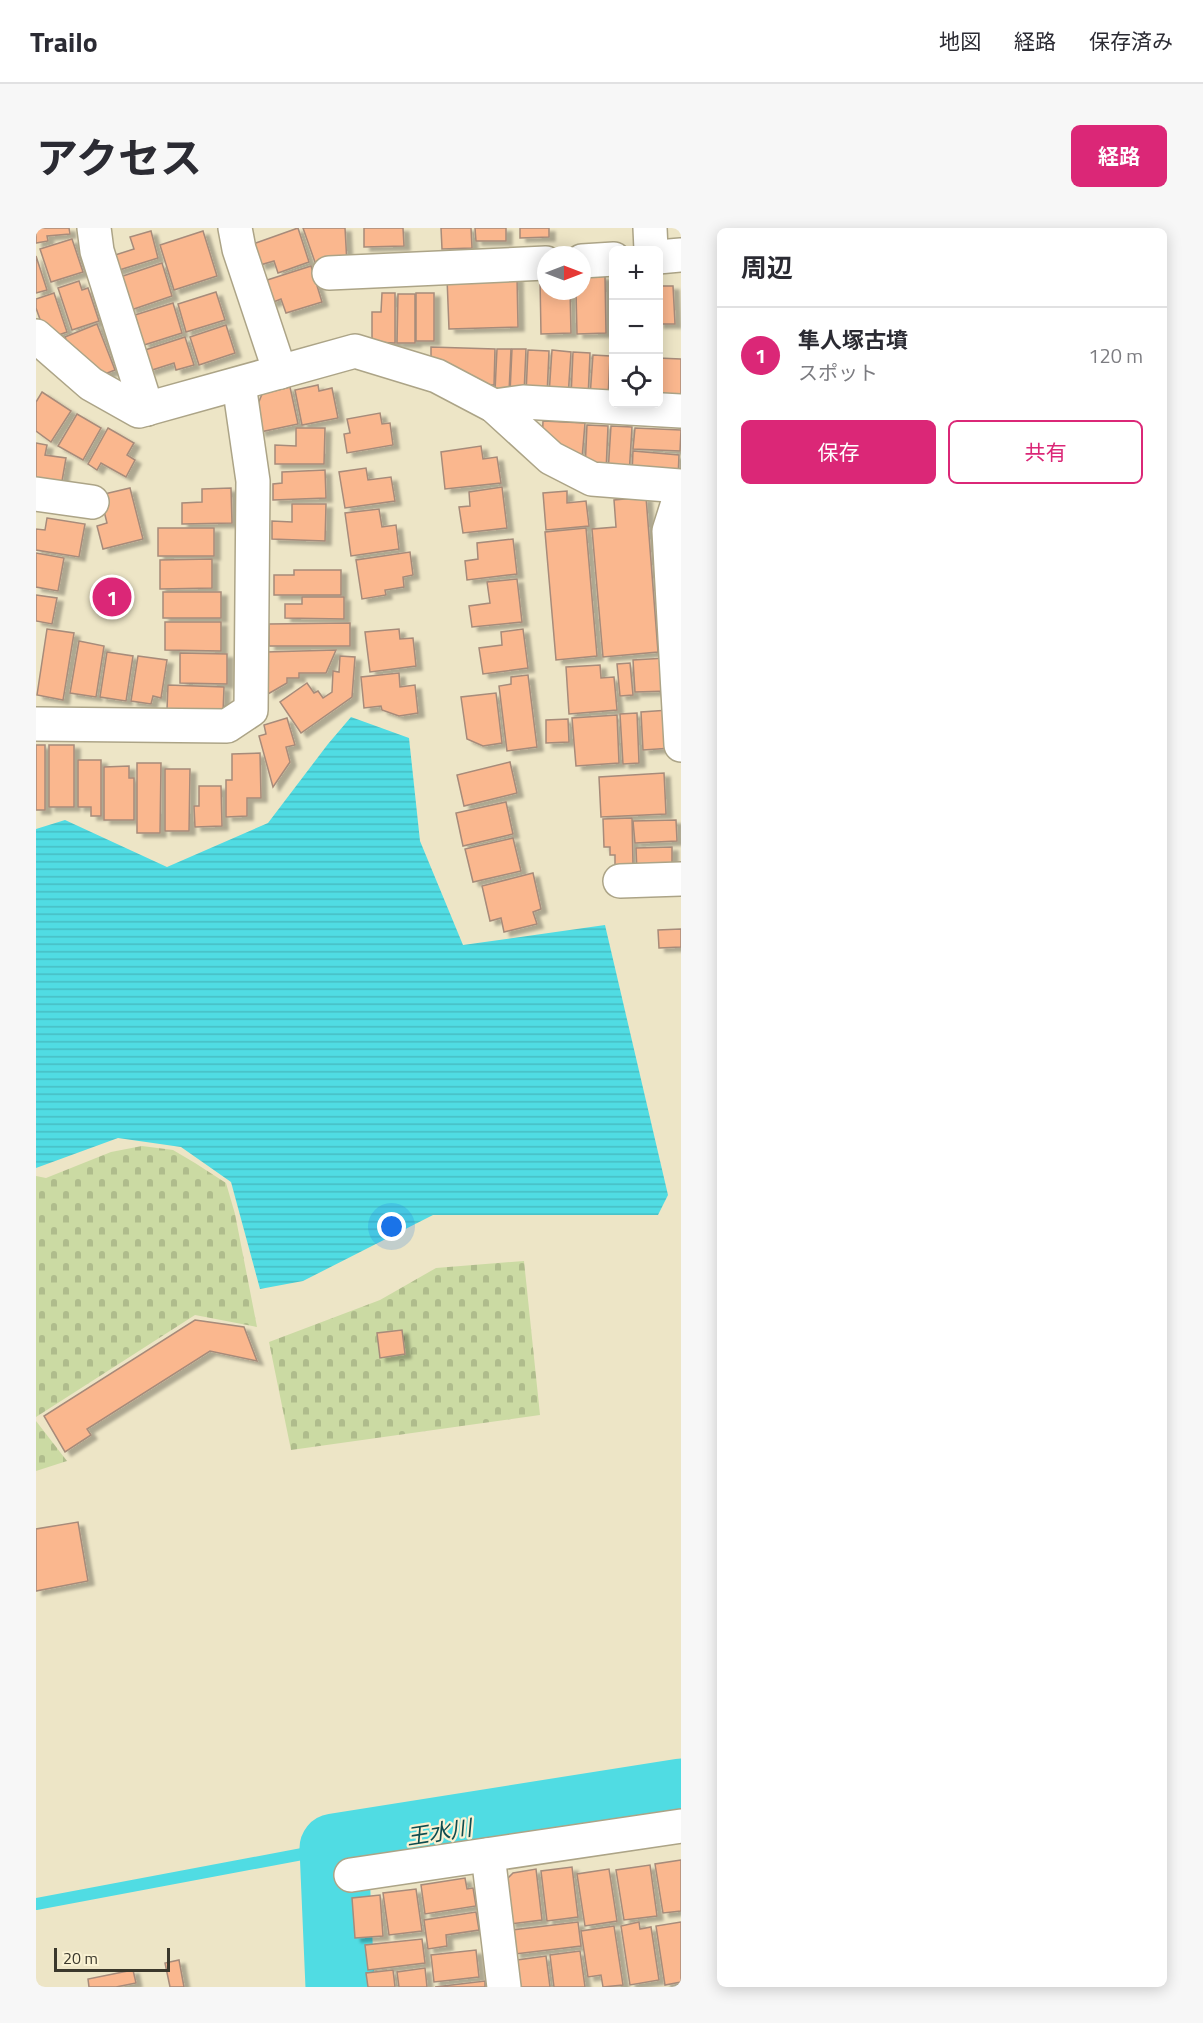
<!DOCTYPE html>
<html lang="ja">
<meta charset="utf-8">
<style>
:root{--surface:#fff;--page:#f7f7f7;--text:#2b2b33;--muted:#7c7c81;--line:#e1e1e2;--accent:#db2777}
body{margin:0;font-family:"Titillium Web","Noto Sans JP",sans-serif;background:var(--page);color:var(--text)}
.controls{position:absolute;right:18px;top:18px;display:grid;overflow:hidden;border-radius:9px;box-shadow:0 3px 15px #0003}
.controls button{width:54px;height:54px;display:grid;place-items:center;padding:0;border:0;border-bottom:2px solid var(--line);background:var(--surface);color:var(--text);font:30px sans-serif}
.compass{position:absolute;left:501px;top:18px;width:54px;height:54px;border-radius:50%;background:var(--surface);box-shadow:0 3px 15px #0003;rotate:90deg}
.scale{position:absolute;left:18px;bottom:15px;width:116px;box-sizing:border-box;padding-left:6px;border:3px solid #3a372b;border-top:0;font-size:16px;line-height:21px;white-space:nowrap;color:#3a372b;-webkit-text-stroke:4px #faf2d3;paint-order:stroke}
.you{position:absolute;left:356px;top:999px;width:21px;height:21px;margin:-15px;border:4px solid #fff;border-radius:50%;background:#1a73e8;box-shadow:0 0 0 9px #1a73e833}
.badge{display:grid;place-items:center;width:39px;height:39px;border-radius:50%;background:var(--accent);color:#fff;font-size:20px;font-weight:700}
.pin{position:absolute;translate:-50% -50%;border:3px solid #fff;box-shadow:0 2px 6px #0006}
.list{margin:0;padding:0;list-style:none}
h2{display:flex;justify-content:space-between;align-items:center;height:78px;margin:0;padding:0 24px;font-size:26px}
h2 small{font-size:20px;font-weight:400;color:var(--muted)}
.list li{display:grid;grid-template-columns:39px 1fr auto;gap:18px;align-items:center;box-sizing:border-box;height:96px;padding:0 24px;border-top:2px solid var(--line)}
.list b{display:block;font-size:22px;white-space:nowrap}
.list p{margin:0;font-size:20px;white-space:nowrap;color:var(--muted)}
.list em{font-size:20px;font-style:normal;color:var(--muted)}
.actions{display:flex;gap:12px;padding:18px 24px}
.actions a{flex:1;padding:14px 0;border:2px solid var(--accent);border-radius:9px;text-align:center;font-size:21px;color:var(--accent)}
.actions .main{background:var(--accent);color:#fff}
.icon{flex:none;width:33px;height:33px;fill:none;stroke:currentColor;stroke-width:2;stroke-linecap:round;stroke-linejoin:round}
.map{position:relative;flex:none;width:645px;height:1759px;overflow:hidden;border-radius:9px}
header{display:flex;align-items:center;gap:36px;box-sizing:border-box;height:84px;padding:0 30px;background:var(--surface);border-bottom:2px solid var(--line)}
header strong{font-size:28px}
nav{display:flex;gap:33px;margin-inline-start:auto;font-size:21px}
.intro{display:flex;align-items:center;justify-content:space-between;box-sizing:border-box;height:144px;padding:0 36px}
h1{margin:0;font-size:42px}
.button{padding:15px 27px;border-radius:9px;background:var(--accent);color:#fff;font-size:21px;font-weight:700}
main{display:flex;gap:36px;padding:0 36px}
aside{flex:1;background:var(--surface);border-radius:9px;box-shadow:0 3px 15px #0003}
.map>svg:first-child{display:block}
.cemetery{fill:url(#cemetery-stones)}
.water{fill:url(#water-rules)}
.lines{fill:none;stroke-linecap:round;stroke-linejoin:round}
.stream{stroke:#50dce3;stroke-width:12}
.river{stroke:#50dce3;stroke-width:69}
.building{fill:#fab78e;stroke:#a78b7a;stroke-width:1.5;filter:url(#shadow)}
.minor-casing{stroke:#aca487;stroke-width:36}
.minor{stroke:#fff;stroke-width:33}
.labels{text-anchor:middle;stroke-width:4.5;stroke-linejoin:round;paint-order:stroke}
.water-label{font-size:22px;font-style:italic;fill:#0e4c4f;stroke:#faf2d3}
</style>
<header>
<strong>Trailo</strong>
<nav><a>地図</a><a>経路</a><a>保存済み</a></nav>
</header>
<div class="intro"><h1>アクセス</h1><a class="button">経路</a></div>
<main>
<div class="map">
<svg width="645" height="1759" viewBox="0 0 645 1759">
<defs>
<pattern id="cemetery-stones" width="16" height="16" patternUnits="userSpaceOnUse" patternTransform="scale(1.5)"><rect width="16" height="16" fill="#cbdaa3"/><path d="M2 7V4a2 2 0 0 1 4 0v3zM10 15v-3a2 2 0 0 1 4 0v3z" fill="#afbc8c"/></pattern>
<pattern id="water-rules" width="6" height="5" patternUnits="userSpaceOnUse" patternTransform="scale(1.5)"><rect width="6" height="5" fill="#50dce3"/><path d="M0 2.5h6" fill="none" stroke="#47bdc3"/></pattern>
<filter id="shadow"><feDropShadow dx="6" dy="4" stdDeviation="1.5" flood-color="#0004"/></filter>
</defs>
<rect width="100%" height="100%" fill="#ede5c6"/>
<g class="cemetery">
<path d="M106 918 137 922 159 935 190 955 199 986 221 1099 159 1087 0 1189V948L10 950 75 924Z"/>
<path d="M488 1033 504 1187 255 1222 233 1114 344 1072 400 1040Z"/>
<path d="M0 1193 31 1233 0 1243Z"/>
</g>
<path class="water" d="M315 489 373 510 384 613 427 717 569 697 632 967 622 987H397L267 1053 224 1061 195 954 145 919 82 910 0 940V601L29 592 131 639 232 595 292 516Z"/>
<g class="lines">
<path class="stream" d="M0 1676 298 1620"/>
<path class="river" d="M304 1759 298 1620 645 1565"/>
</g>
<g class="building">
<path d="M0 0H33L34 6 11 8 12 13 0 15Z"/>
<path d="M262 0 273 34 242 45 238 33 224 37 217 16Z"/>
<path d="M267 0H309L311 36 280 37Z"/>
<path d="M328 0H367L368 18 328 19Z"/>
<path d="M405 0H435L436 20 406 21Z"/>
<path d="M439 0H470V13H440Z"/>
<path d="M484 0H513V9L484 10Z"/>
<path d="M115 3 122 30 80 43 76 28 98 21 94 9Z"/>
<path d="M167 3 181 48 138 62 124 17Z"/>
<path d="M36 11 47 44 15 54 4 21Z"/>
<path d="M0 28 11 62 0 65Z"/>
<path d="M126 35 136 68 95 82 84 49Z"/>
<path d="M275 38 286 74 250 85 245 71 235 75 228 53Z"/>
<path d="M546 48H569L570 105 541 106 540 63H546Z"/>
<path d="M481 49 482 99 413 101 411 50Z"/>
<path d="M504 51H510V63H534L535 105 505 106Z"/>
<path d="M43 53 46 62 52 60 63 93 36 102 22 60Z"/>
<path d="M622 58H637L639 96H622Z"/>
<path d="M180 64 189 92 150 104 142 76Z"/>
<path d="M18 65 31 104 11 111 0 80V71Z"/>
<path d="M346 65H359V115L336 114V84H345Z"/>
<rect x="380" y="65" width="18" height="48"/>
<path d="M362 66H379V115H361Z"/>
<path d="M137 75 146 105 108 117 99 87Z"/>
<path d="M61 96 79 142 61 149 39 135 29 109Z"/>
<path d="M190 97 199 125 163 137 154 109Z"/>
<path d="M149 109 158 137 140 142 138 135 113 143 106 123Z"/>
<path d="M395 119 459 121 458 157 427 156 395 136Z"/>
<path d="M461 121H475L473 164 459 163Z"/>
<path d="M476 121H490L488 165H474Z"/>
<path d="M492 122 513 123 511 167 490 166Z"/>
<path d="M516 122 535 124 532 169 513 167Z"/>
<path d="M537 124 554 125 552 170 535 169Z"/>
<path d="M557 127 574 128 572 170 554 169Z"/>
<path d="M622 130 645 131V175L622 174Z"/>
<path d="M282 157 283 163 296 160 302 190 266 197 259 162Z"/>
<path d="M254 159 262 196 224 204 219 184 226 166Z"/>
<path d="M6 164 35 183 15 214 0 203V174Z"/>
<path d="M344 185 346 196 354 195 357 217 311 225 308 206 314 205 311 191Z"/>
<path d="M41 186 65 200 47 232 22 218Z"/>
<path d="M507 193 549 195 546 230 506 218Z"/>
<path d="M551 197 572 198 570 243 549 242Z"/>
<path d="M575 198 596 199 593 247 572 245Z"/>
<path d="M72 200 98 215 91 227 99 232 90 249 65 235 61 242 52 236Z"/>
<path d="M260 200H289L288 236H239V217L260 218Z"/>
<path d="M599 200 645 202 644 223 597 221Z"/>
<path d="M0 215 11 217 9 227 30 230 25 259 0 256Z"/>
<path d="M445 218 447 231 461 229 465 255 409 261 405 224Z"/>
<path d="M597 223 643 227 642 250 596 247Z"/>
<path d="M330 240 332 252 355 249 359 273 309 280 303 244Z"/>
<path d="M289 242 290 270 237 272V256L246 255V244Z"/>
<path d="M466 259 471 300 427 305 423 279 434 278 433 264Z"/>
<path d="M94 260 107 311 67 321 61 298 71 295 64 267Z"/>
<path d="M195 260 196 295 146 296V275L166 274V261Z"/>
<path d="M531 263V275L550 273 553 298 510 302 507 265Z"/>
<path d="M610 269 622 424 567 429 556 301 580 299 578 272Z"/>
<path d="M256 276H290L289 313 236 311V293L256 294Z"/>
<path d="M343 281 346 299 360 297 363 321 315 328 309 285Z"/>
<path d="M11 290 49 296 43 329 0 322V301L9 302Z"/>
<rect x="122" y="300" width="56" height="28"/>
<path d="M550 300 561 428 520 432 509 304Z"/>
<path d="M477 311 481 346 431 352 429 333 442 331 441 315Z"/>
<path d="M374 324 377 347 367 349 368 359 349 362 350 367 326 371 320 332Z"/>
<path d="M0 325 28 330 22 363 0 359Z"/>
<path d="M176 331V360L124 361V332Z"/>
<path d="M258 342H305V367H238V347H258Z"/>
<path d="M481 351 486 394 436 399 433 378 454 375 451 354Z"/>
<rect x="127" y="364" width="58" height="26"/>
<path d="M0 367 21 370 16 396 0 393Z"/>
<path d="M266 369H308V391L249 390V376H266Z"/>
<path d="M129 394H185V423L129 422Z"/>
<path d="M314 395V418H233V396Z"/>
<path d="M11 401 38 405 27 472 1 467Z"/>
<path d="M363 401 364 411 377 410 380 438 334 444 329 404Z"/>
<path d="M487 401 492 440 447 446 443 420 466 417 465 404Z"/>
<path d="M43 413 68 418 60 469 34 465Z"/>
<path d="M300 422 290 445H263V450H251V455L232 466 230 424Z"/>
<path d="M71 424 97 428 90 473 64 469Z"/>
<path d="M144 425 191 426V456L144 455Z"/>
<path d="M102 428 131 432 125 470 117 468 115 476 95 473Z"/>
<path d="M304 428 319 429 316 469 265 505 244 474 271 455 278 465 282 463 287 470 296 464 297 443 303 444Z"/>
<path d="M630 430 632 463 599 464 597 432Z"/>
<path d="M594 435 597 467 584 468 581 436Z"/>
<path d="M564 437 565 450 578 449 581 482 533 486 530 439Z"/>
<path d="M363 445 364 459 379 457 382 485 363 488 346 482 345 478 328 480 325 449Z"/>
<path d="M492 447 501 519 471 523 463 458 475 456V449Z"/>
<path d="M132 457 188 459 187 484 131 482Z"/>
<path d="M460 465 466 515 447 518 431 511 425 469Z"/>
<path d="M633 482 636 520 607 522 605 484Z"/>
<path d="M601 485 603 535 587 536 584 486Z"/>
<path d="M581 487 583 535 540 538 536 490Z"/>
<path d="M251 490 259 517 250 519 254 534 237 559 223 508 230 506 228 497Z"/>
<path d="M532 491 533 514 510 515V492Z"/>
<rect x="0" y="517" width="9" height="65"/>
<rect x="13" y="517" width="25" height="62"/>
<path d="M224 525 225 570H211V588L190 589V552H196V526Z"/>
<path d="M42 532H65V588H55V579H42Z"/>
<path d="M474 534 481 565 428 578 421 547Z"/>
<path d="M101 535H125L124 605H101Z"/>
<path d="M93 538V550H98V592H68V539Z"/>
<path d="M129 541H154L153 603H129Z"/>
<path d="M628 545 630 586 565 589 563 549Z"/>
<path d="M163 558H185L186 598 159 599 158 578H163Z"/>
<path d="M470 574 477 606 427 618 420 585Z"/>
<path d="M596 590 597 637H579V627H574V619H568L567 591Z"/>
<path d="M640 592 641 613 599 615 597 593Z"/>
<path d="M477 610 485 643 437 654 429 621Z"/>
<path d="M636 619V643L601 644 600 620Z"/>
<path d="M497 645 505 681 497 684 501 696 468 704 465 690 454 693 446 658Z"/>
<path d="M645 701V719L623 720 622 702Z"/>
<path d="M159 1092 208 1099 221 1133 174 1123 51 1201 55 1207 29 1224 8 1188Z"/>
<path d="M366 1102 369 1126 344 1130 341 1105Z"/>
<path d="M42 1294 52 1353 0 1363V1301Z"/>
<path d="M645 1632V1683L627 1685 619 1636Z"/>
<path d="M614 1637 621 1688 588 1692 580 1642Z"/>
<path d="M536 1639 542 1689 511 1693 505 1643Z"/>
<path d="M500 1641 506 1692 474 1696 468 1654 477 1645Z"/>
<path d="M573 1641 581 1693 549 1698 541 1646Z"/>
<path d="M429 1650 431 1661 437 1660 440 1678 389 1686 385 1657Z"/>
<path d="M380 1661 386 1703 353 1707 347 1665Z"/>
<path d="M344 1667 347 1708 319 1710 316 1670Z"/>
<path d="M440 1684 443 1702 410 1707 411 1718 392 1721 388 1692Z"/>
<path d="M542 1694 545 1718 479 1726 476 1702Z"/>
<path d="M603 1694 604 1701 615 1699 623 1752 594 1757 585 1698Z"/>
<path d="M645 1694V1754L629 1757 620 1698Z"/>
<path d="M578 1698 587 1757 567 1759 565 1747 552 1749 545 1703Z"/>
<path d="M386 1711 389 1735 332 1742 329 1717Z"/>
<path d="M440 1722 443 1749 398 1754 395 1727Z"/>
<path d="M544 1723 549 1759H518L514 1727Z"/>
<path d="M510 1728 514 1759H485L481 1732Z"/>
<path d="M143 1732 148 1759H134L129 1735Z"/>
<path d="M389 1740 391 1759H363L361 1744Z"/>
<path d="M97 1742 100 1755 80 1759H53L52 1751Z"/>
<path d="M357 1742 359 1759H332L330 1745Z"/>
<path d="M449 1753V1759H399Z"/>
</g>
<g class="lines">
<g class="minor-casing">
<g id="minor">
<path d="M58 0 61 23 111 181"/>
<path d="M199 0 203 21 244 144"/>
<path d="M614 0 615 22"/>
<path d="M622 29 645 27"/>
<path d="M546 33 578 31"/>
<path d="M293 45 510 35"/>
<path d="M0 108 55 156 103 183 319 123 401 148 458 178 515 230 556 251 645 258"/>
<path d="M458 178 487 174 645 183"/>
<path d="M645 265 633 303 645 517"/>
<path d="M0 266 56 274"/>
<path d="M0 496 191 498 215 482 217 253 203 156"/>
<path d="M584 653 645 651"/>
<path d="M452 1627 468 1759"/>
<path d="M315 1647 645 1598"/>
</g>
</g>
<use href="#minor" class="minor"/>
</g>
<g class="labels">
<g class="water-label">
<text transform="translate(403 1604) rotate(-9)" y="8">王水川</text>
</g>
</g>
</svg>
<div class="controls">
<button>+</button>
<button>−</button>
<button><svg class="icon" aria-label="locate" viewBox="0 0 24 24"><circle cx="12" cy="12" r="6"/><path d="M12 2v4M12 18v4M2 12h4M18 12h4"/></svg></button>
</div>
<svg class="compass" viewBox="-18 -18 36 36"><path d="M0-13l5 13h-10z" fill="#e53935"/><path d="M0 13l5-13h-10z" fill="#7c7c81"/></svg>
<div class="scale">20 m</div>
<div class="you"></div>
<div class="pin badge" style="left:76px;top:369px">1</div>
</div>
<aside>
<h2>周辺<small></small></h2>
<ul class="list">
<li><span class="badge">1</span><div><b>隼人塚古墳</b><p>スポット</p></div><em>120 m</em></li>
</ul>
<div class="actions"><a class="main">保存</a><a>共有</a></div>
</aside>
</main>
